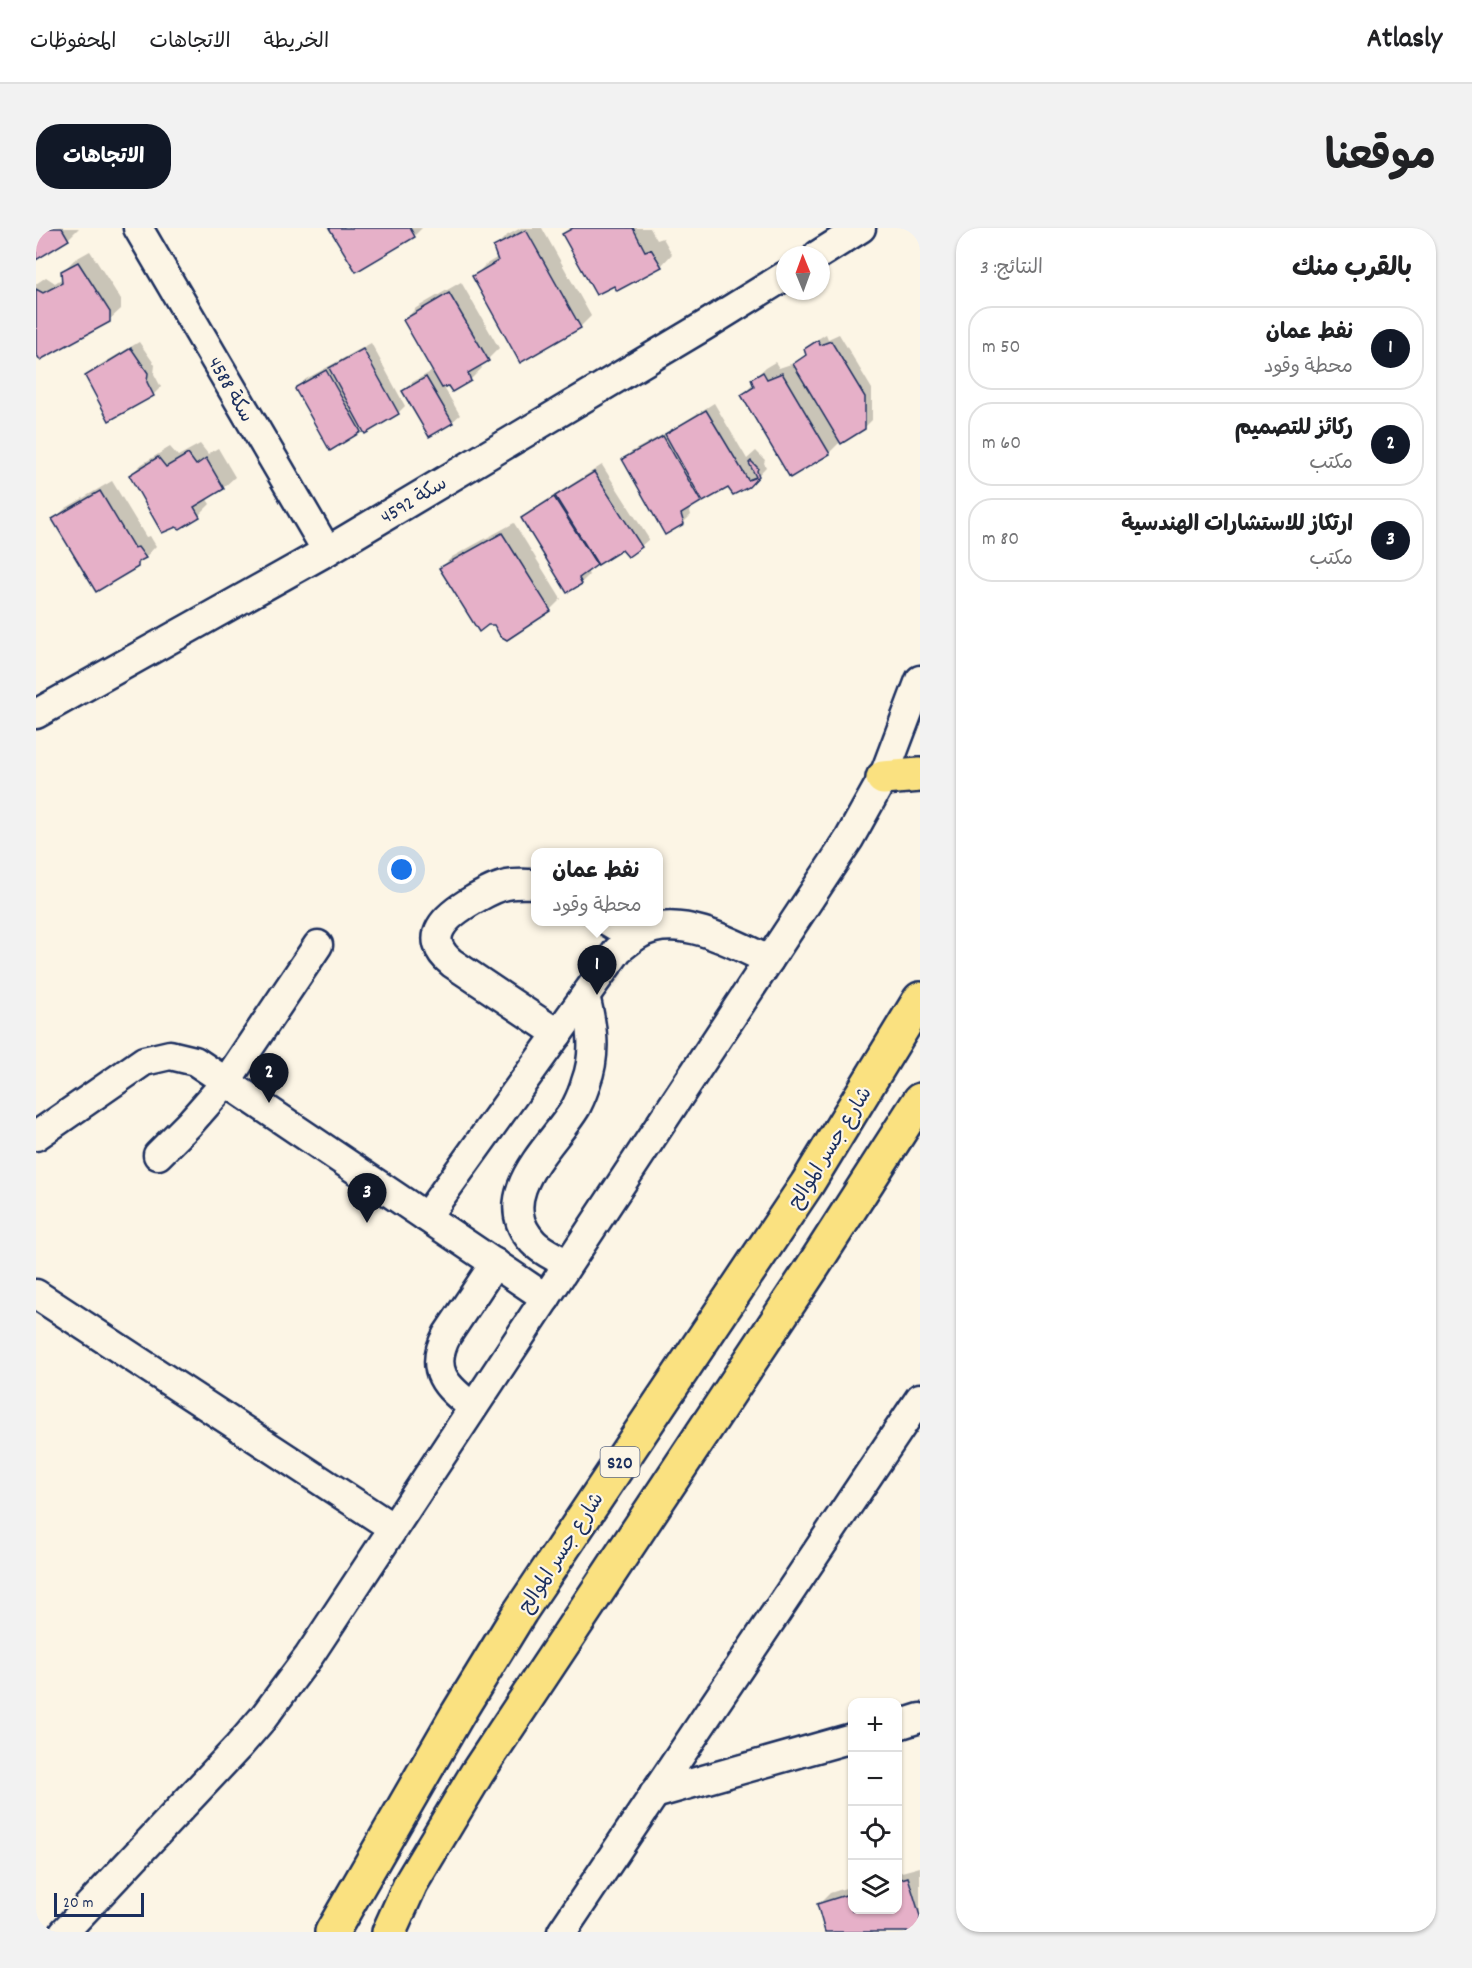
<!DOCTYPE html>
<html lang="ar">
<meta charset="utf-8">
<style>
:root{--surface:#fff;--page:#f2f2f2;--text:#202124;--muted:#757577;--line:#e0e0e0;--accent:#111827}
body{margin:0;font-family:Dekko,"Playpen Sans Arabic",sans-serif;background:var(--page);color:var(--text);direction:rtl}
.controls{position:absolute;right:18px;bottom:18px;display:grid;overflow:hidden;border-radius:12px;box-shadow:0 2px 4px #0004}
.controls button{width:54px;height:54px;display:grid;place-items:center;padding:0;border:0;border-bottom:2px solid var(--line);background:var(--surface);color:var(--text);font:30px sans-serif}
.compass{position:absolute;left:740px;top:18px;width:54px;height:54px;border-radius:50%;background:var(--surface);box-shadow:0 2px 4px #0004;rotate:359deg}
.scale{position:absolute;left:18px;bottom:15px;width:90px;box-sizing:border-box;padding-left:6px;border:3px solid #1b2f5e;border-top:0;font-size:16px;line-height:21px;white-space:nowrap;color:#1b2f5e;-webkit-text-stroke:4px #fcf5e5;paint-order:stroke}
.you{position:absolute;left:366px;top:642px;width:21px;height:21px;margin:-15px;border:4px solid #fff;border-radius:50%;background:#1a73e8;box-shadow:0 0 0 9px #1a73e833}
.badge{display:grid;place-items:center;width:39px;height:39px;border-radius:50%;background:var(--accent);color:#fff;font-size:20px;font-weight:700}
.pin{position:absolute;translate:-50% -50px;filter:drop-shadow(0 2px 3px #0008)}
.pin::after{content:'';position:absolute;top:32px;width:21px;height:18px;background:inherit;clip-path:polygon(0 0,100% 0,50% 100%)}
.popup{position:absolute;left:495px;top:620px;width:132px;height:78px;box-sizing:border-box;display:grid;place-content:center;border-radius:12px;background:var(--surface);filter:drop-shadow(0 2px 4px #0005);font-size:20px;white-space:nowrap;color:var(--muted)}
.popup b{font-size:22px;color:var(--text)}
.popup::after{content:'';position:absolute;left:50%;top:100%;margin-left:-12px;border:12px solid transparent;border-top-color:var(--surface)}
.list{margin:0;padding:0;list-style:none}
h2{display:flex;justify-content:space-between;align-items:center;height:78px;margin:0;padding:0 24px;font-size:26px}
h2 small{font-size:20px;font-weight:400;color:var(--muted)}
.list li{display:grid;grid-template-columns:39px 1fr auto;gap:18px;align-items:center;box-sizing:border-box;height:84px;margin:0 12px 12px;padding:0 12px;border:2px solid var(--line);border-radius:24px}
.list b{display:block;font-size:22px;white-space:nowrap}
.list p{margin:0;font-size:20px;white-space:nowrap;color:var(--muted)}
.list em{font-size:20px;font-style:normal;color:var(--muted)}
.icon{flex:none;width:33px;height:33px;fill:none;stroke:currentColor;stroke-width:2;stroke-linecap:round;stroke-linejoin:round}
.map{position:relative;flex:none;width:884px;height:1704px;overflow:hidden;direction:ltr;border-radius:24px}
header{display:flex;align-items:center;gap:36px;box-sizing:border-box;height:84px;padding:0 30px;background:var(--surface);border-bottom:2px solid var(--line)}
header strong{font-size:28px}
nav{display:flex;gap:33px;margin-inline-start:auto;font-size:21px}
.intro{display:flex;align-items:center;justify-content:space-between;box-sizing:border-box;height:144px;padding:0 36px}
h1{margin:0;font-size:42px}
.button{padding:15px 27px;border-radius:24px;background:var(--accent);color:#fff;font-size:21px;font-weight:700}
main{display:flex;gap:36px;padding:0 36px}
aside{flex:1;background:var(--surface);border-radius:24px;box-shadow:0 2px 4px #0004}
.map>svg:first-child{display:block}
.shadow{fill:#0003}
.building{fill:#e6b0c8;stroke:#1b2f5e;stroke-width:1.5}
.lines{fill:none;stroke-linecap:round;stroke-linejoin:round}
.minor-casing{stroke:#1b2f5e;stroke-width:33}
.major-casing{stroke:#1b2f5e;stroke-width:38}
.minor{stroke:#fcf5e5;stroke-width:28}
.major{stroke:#fae180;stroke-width:33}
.labels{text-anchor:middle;stroke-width:4.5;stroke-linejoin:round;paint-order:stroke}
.shield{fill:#fcf5e5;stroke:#5e6a86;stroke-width:1.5}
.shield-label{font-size:18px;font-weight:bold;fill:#1b2f5e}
.street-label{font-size:20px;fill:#1b2f5e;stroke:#fcf5e5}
</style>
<header>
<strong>Atlasly</strong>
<nav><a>الخريطة</a><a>الاتجاهات</a><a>المحفوظات</a></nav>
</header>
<div class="intro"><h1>موقعنا</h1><a class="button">الاتجاهات</a></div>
<main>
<aside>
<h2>بالقرب منك<small>النتائج: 3</small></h2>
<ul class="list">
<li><span class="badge">1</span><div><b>نفط عمان</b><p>محطة وقود</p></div><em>50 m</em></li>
<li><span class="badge">2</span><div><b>ركائز للتصميم</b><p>مكتب</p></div><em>60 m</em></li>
<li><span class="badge">3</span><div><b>ارتكاز للاستشارات الهندسية</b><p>مكتب</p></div><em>80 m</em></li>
</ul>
</aside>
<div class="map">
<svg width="884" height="1704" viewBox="0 0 884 1704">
<rect width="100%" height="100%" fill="#fcf5e5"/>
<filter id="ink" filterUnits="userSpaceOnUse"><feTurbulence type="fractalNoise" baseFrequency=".0167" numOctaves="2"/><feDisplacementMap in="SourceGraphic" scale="12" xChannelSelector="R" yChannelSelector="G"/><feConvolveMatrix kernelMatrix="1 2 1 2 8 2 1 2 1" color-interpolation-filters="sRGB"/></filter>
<g filter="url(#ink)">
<g class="shadow">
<path d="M0 0H43L32 11 0 30Z"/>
<path d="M296 0H386L379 7 321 42Z"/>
<path d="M485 0H506L555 88 544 99 438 49 449 37 462 29 459 19 470 8Z"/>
<path d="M534 0H614L621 12 627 10 636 26 625 38 528 6Z"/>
<path d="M54 23 85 72V81L73 92 0 122V56L10 49 19 55 27 50 26 44 38 32Z"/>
<path d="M425 54 463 120 452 131 444 136 446 140 434 152 407 158 424 187 416 194 367 163 375 155 398 142 369 92 380 80Z"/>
<path d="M790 106 792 111 803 106 836 161V192L828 200 805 213 793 225 707 167 718 155 717 151 729 140 739 134 743 140 758 135 759 136 771 125 769 121 777 114Z"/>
<path d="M103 114 119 137 118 146 125 159 117 167 51 148 59 140Z"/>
<path d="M335 115 369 178 362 185 327 200 324 203 261 159 270 151Z"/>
<path d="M678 175 711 231 720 223 729 232 728 235 730 239 712 258H692L667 271 653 280 655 287 647 295 588 231 595 224 635 202Z"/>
<path d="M164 216 172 226 182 220 199 249 187 260 170 270 174 276 163 287 94 247 106 236 134 219 142 228Z"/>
<path d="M566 237 613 311 605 318 587 320 551 343 553 347 545 355 487 290 494 283Z"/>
<path d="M76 253 110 309 114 308 120 318 101 338 18 291 30 280Z"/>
<path d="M478 295 525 371 514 382 459 395 405 340 416 329Z"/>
<path d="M884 1639V1704H791L783 1676 794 1665 816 1658V1682H862V1645Z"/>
</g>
<g class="building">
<path d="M0 0H26L33 12 0 32Z"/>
<path d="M293 0H374L379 9 320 44Z"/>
<path d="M537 0H597L609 23 615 21 626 39 581 63 578 58 560 67 526 6Z"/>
<path d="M490 2 545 100 484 135 436 48 462 33 457 19Z"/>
<path d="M42 34 74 84V94L4 132 0 126V61L7 65 26 55 25 43Z"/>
<path d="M413 65 453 133 432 145 435 153 416 164 412 158 406 160 367 92Z"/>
<path d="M782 112 784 117 795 113 829 169V201L805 216 757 136 770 127 768 121Z"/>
<path d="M95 120 112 145 111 154 118 168 73 193 49 148Z"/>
<path d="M327 121 363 186 329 206 293 140Z"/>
<path d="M290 142 325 204 294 223 259 161 260 159Z"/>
<path d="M727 144 731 151 746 145 794 226 754 250 705 167 718 159 715 151Z"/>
<path d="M390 149 417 195 393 209 366 163Z"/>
<path d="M670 182 712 252 720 249 713 235 715 233 722 240 721 243 723 248 713 259 697 267 692 260 667 274 629 206Z"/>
<path d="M627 208 665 274 645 286 648 296 629 307 586 231Z"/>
<path d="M152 226 160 237 170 230 188 261 158 279 164 289 144 301 140 299 126 305 93 247 122 229 130 239Z"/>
<path d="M558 244 606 319 592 329 586 322 562 337 519 268Z"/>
<path d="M64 263 98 320 102 319 110 330 102 334V339L60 364 16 291Z"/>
<path d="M518 269 561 337 543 350 546 356 531 365 485 290Z"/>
<path d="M466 305 515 383 471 412 464 408 458 397H452L443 404 403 340Z"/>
<path d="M872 1649 884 1688V1704H789L781 1676 816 1665V1682H862V1652Z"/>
</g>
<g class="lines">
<g class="minor-casing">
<g id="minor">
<path d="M102 0 291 323"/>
<path d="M782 27 825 0"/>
<path d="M0 486 291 323 668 98 749 48"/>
<path d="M500 656C490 656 481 655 471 657 459 659 448 666 437 672 411 687 384 709 416 735L522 806"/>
<path d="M573 694 598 709"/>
<path d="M0 908 108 833 134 827 159 833 510 1070"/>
<path d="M122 927 153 896 190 854 282 717"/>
<path d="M390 989 582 722C593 713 604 703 618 700 656 691 699 717 733 732"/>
<path d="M531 1036C520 1029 505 1023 497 1014 454 967 517 918 540 879 544 871 548 862 550 854 561 825 556 796 549 768"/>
<path d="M0 1066 357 1300"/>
<path d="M437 1179C410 1159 392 1142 411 1107L459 1035"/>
<path d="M862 1497 884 1490"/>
<path d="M618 1566 816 1510"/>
<path d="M28 1704 202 1519 227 1490 273 1428 813 611 847 550 884 452"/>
<path d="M526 1704 884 1170"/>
</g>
</g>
<g class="major-casing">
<g id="major">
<path d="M847 550 884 547"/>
<path d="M296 1704 421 1487 484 1384 771 956 884 771"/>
<path d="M353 1704 375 1655 441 1545 776 1040 884 872"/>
</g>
</g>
<use href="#minor" class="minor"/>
<use href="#major" class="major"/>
</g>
</g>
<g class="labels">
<rect class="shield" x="564.5" y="1219" width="39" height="30" rx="4.5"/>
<g class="shield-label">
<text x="584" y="1240">S20</text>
</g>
<g class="street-label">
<text transform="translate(196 161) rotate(60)" y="7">سكة 4588</text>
<text transform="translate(377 271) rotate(-31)" y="7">سكة 4592</text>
<text transform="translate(793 919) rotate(-58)" y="7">شارع جسر الموالح</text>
<text transform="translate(524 1324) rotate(-57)" y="7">شارع جسر الموالح</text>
</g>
</g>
</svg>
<div class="controls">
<button>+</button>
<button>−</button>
<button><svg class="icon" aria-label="locate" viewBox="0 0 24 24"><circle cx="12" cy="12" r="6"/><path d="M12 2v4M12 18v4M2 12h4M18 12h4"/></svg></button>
<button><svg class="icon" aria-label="layers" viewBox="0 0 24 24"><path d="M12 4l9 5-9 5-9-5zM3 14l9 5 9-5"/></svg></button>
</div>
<svg class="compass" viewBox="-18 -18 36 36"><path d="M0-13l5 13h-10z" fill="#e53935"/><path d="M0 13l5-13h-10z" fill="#757577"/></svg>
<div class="scale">20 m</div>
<div class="you"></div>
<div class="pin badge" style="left:561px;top:767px">1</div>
<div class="popup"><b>نفط عمان</b>محطة وقود</div>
<div class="pin badge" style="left:233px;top:875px">2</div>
<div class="pin badge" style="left:331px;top:995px">3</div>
</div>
</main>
